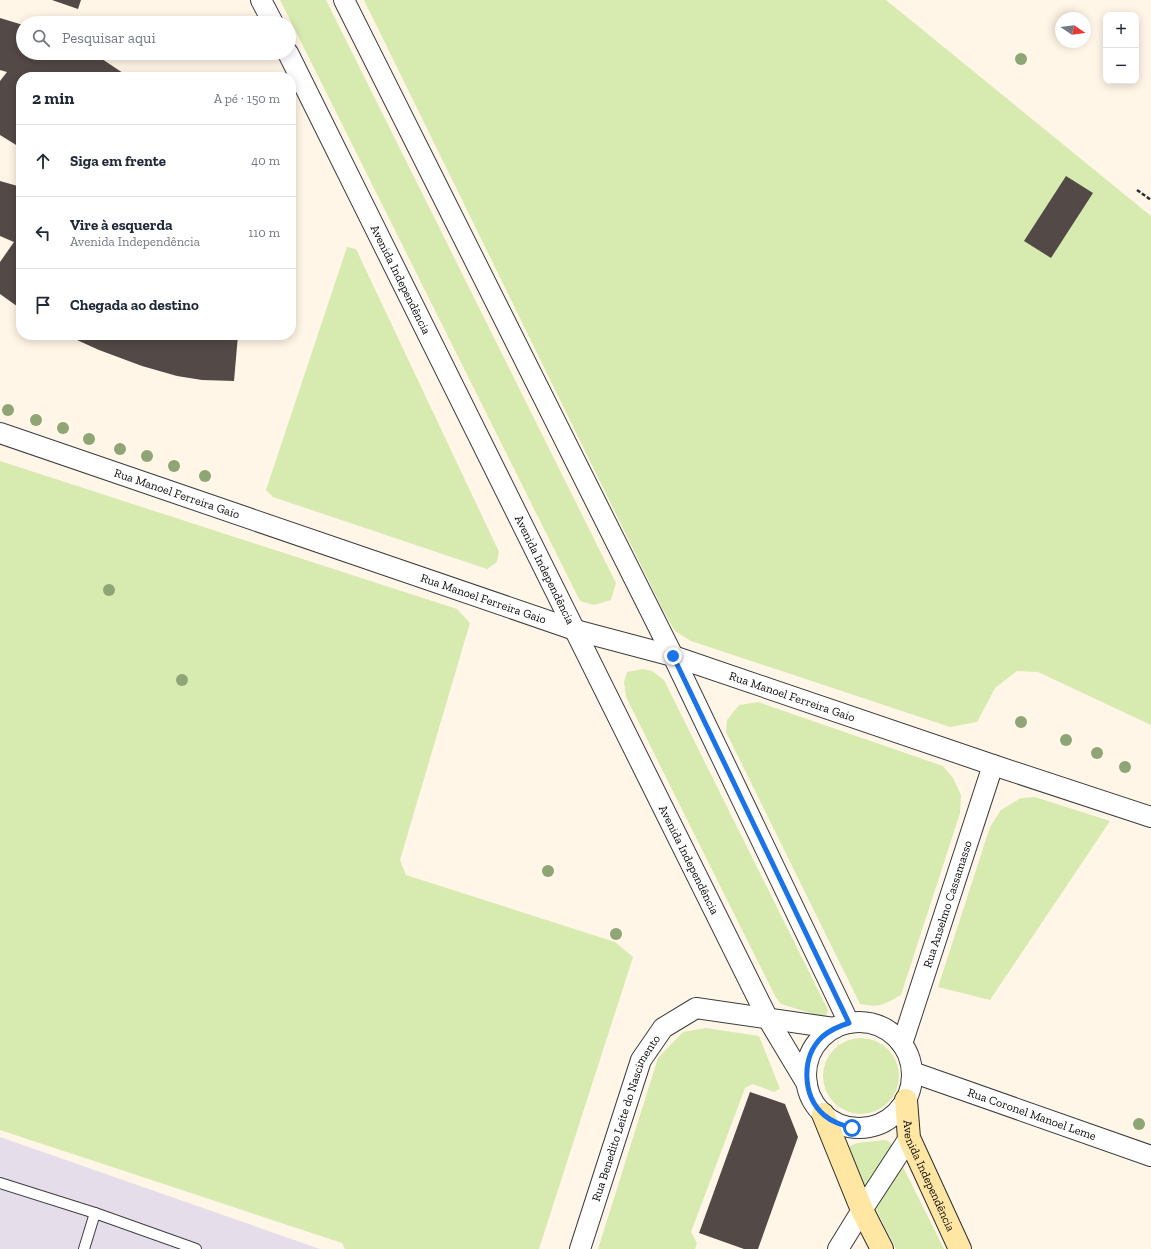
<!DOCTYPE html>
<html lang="pt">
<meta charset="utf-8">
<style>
:root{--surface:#fff;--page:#f6f6f7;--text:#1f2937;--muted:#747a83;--line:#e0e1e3}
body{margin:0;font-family:"Zilla Slab",serif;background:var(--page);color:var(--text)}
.controls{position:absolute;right:12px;top:12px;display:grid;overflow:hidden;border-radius:8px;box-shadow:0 2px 10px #0003}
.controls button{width:36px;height:36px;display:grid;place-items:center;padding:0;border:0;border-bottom:1px solid var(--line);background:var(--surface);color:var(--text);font:20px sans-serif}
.compass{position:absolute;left:1055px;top:12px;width:36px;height:36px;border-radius:50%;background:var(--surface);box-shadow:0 2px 10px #0003;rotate:103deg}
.stop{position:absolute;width:12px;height:12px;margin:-9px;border:3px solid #1a73e8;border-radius:50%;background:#fff}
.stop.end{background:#1a73e8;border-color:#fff;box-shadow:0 1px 4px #0008}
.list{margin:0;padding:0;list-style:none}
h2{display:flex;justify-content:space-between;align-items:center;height:52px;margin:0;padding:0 16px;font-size:17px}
h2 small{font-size:13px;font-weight:400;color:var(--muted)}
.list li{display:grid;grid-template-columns:26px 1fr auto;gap:12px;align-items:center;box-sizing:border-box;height:72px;padding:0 16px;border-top:1px solid var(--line)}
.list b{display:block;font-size:15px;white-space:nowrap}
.list p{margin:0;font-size:13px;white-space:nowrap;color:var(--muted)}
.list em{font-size:13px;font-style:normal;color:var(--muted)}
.icon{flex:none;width:22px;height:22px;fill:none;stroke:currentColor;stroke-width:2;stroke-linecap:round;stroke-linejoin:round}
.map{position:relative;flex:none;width:1151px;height:1249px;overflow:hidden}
.search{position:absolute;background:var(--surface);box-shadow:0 2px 10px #0003;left:16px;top:16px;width:280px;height:44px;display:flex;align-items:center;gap:10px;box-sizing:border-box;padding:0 14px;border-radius:22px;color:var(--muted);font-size:15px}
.panel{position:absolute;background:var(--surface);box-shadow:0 2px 10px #0003;left:16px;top:72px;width:280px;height:268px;border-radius:16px}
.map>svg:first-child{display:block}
.industrial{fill:#e6ddea}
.green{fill:#d7eab0}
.building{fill:#534946}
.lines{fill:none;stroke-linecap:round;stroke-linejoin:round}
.lane-casing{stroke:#3d3d3d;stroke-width:12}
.street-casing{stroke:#3d3d3d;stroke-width:22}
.secondary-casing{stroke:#2c2c2c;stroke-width:24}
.path{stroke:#2c2c2c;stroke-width:2.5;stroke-dasharray:4 2;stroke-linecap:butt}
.lane{stroke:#fff;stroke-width:10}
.street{stroke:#fff;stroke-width:20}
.secondary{stroke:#ffe6a2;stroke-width:22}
.tree{fill:#8fa576}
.route{stroke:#1a73e8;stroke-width:5}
.labels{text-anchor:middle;stroke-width:4;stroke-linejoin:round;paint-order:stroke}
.street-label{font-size:12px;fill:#0a0a0a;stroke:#fff}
</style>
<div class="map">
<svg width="1151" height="1249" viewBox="0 0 1151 1249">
<rect width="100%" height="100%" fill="#fff6e7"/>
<path class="industrial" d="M0 1137 320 1249H0Z"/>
<g class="green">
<path d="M280 0H326L616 583 611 600 594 605 580 601Z"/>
<path d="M364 0H886L1151 216V725L1038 672 1017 671 995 688 977 722 950 727 691 641 675 631 664 612Z"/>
<path d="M347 247 356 249 499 552 497 562 487 569 273 497 266 490Z"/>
<path d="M0 461 457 609 470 623 400 860 406 875 615 942 633 957 539 1249H345L342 1243 0 1130Z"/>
<path d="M643 669 652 671 664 680 828 1010 826 1015 820 1016 781 1004 775 996 626 697 624 682 627 672Z"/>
<path d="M758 702 943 766 953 778 961 795 960 813 901 995C883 1005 880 1008 860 1004L726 732 727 720 739 705Z"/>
<path d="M1035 797 1110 821 990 1000 938 987 990 827 1001 810 1021 798Z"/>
<path d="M706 1028 759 1036 780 1089 774 1092 753 1084 745 1088 691 1232 697 1243 695 1249H598L658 1058 683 1032Z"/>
<circle cx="861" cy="1076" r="38"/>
<path d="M885 1140 891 1143 944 1249H896L849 1156 850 1146 857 1143Z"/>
</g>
<g class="building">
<path d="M52 0H81L78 9Z"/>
<path d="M0 18 23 25V53H90L99 57 129 77H21V148L0 135V81L7 72 0 70Z"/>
<path d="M1066 176 1093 193 1051 258 1024 241Z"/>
<path d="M0 181 21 187V309L0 294V262L14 242 0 236Z"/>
<path d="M66 335H238L234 381 202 380 177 376 142 366 99 350Z"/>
<path d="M750 1092 785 1104 798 1137 758 1249H744L699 1233Z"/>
</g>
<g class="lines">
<g class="lane-casing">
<g id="lane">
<path d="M0 1183 95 1213 196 1249"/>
<path d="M84 1249 95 1213"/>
</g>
</g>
<g class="street-casing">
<g id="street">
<path d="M261 0 273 23"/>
<path d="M344 0 673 656 849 1023"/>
<path id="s1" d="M288 53 768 1019 807 1084"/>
<path id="s2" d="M0 433 575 630 673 656 993 765 1151 817"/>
<circle cx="859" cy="1075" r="53"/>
<path id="s3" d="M902 1044 993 765"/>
<path id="s4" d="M912 1072 1151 1156"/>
<path id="s5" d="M580 1249 641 1060 663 1028 696 1008 834 1028"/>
<path d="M838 1249 862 1210 909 1138"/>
</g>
</g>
<g class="secondary-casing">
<g id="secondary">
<path id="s6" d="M906 1100 909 1138 960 1249"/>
<path d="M823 1114 862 1210 882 1249"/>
</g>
</g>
<path class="path" d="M1137 190 1151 200"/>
<use href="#lane" class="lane"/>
<use href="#street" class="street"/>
<use href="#secondary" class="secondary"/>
</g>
<g class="tree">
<circle cx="1021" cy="59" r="6"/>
<circle cx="8" cy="410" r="6"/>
<circle cx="36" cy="420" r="6"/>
<circle cx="63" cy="428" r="6"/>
<circle cx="89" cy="439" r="6"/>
<circle cx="120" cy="449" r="6"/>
<circle cx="147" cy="456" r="6"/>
<circle cx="174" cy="466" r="6"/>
<circle cx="205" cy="476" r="6"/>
<circle cx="109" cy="590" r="6"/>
<circle cx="182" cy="680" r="6"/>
<circle cx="1021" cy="722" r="6"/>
<circle cx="1066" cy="740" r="6"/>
<circle cx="1097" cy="753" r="6"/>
<circle cx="1125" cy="767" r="6"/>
<circle cx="548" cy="871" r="6"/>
<circle cx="616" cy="934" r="6"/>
<circle cx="1139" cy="1124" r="6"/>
</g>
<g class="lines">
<path class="route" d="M673 656 849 1023C839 1026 830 1030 822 1037 801 1057 802 1096 824 1115 832 1122 842 1125 852 1128"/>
</g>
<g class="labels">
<g class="street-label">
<text dy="4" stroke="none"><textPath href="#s1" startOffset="253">Avenida Independência</textPath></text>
<text dy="4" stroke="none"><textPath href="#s2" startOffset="187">Rua Manoel Ferreira Gaio</textPath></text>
<text dy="4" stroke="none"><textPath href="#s1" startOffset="577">Avenida Independência</textPath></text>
<text dy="4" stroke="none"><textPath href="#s2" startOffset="511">Rua Manoel Ferreira Gaio</textPath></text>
<text dy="4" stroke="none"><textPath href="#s2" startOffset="835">Rua Manoel Ferreira Gaio</textPath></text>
<text dy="4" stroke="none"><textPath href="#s1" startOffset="901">Avenida Independência</textPath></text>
<text dy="4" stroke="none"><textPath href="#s3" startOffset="147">Rua Anselmo Cassamasso</textPath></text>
<text dy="4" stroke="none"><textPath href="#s4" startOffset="127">Rua Coronel Manoel Leme</textPath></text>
<text dy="4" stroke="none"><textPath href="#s5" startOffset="139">Rua Benedito Leite do Nascimento</textPath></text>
<text dy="4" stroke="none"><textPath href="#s6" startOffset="80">Avenida Independência</textPath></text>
</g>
</g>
</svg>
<div class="controls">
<button>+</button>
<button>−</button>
</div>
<svg class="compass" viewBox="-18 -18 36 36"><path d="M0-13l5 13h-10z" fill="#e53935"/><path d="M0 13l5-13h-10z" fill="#747a83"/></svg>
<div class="stop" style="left:852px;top:1128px"></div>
<div class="stop end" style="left:673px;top:656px"></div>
<div class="search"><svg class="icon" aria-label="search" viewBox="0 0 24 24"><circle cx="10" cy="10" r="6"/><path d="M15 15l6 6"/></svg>Pesquisar aqui</div>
<section class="panel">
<h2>2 min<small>A pé · 150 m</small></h2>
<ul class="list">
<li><svg class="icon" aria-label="ahead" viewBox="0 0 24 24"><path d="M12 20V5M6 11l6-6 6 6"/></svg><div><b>Siga em frente</b></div><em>40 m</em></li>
<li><svg class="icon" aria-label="left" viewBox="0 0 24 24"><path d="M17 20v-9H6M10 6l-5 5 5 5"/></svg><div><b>Vire à esquerda</b><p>Avenida Independência</p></div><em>110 m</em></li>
<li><svg class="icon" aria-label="arrive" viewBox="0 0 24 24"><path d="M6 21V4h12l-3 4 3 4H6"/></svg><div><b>Chegada ao destino</b></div></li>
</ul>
</section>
</div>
